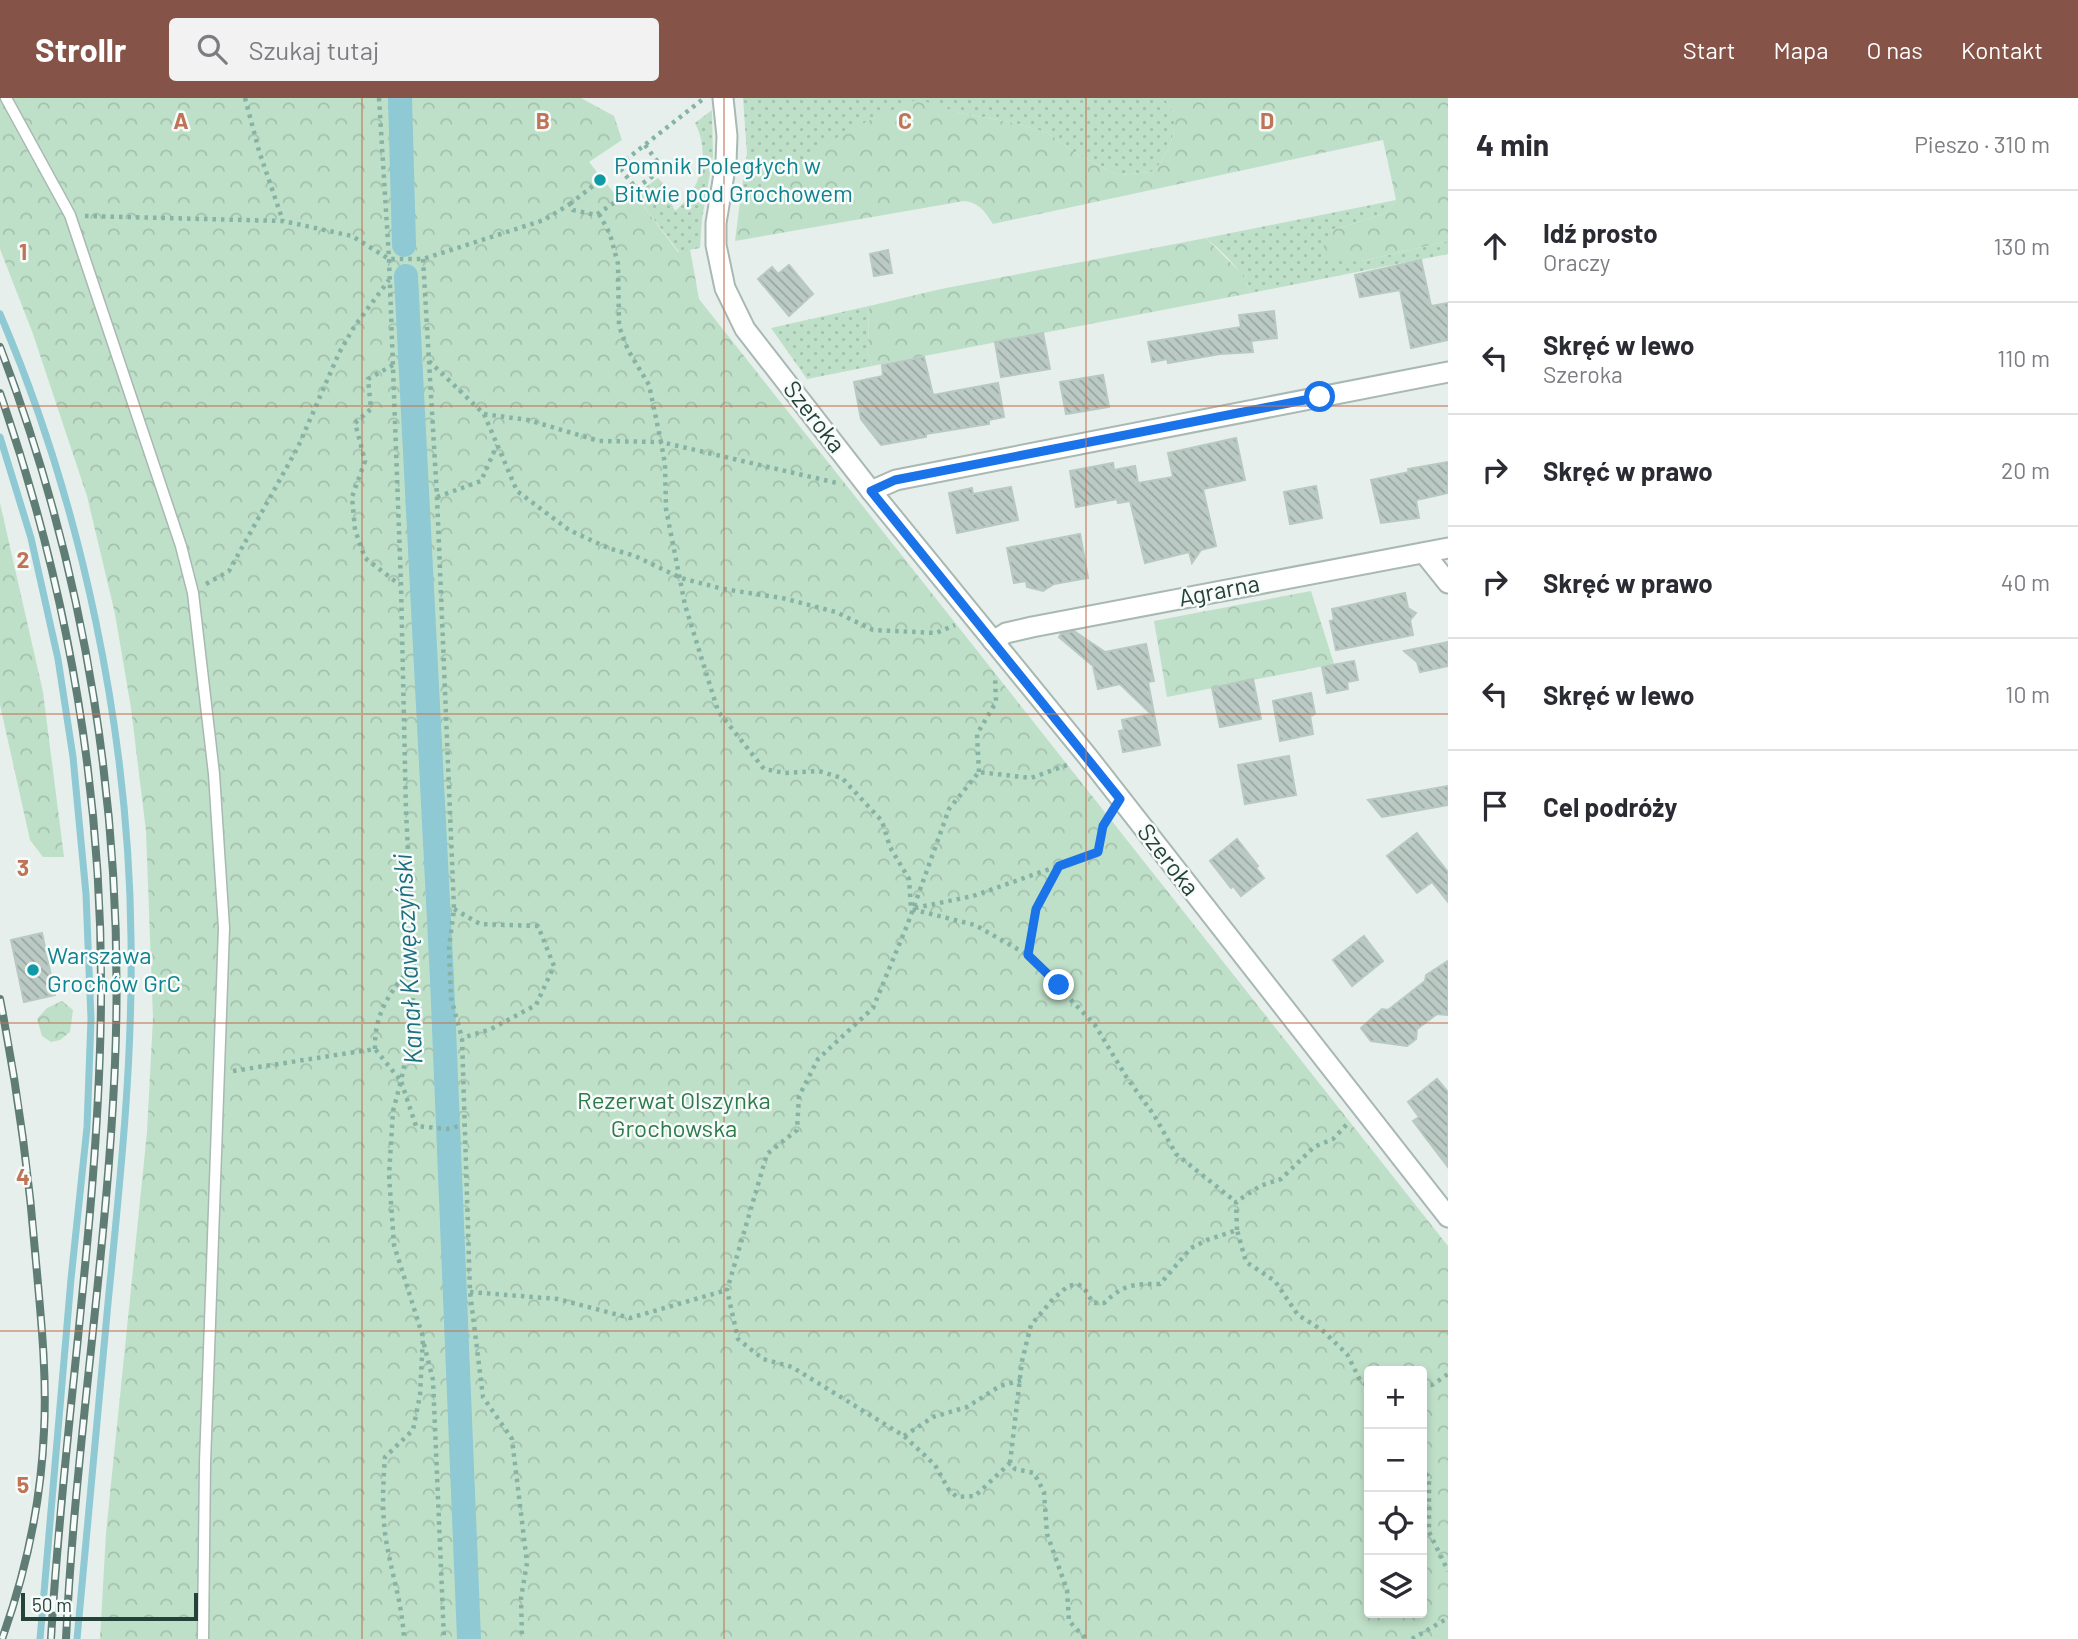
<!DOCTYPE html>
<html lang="pl">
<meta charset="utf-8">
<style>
:root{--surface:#fff;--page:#f2f2f3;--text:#2b2b33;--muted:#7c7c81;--line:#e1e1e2;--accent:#855347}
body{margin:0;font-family:Barlow,sans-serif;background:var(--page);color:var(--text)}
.controls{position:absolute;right:21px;bottom:21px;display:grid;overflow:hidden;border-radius:7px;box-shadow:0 4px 10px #0003}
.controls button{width:63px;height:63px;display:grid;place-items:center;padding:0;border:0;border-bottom:2px solid var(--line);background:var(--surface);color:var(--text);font:35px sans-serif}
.scale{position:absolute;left:21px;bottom:18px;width:177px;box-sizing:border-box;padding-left:7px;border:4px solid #24423a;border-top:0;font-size:19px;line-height:24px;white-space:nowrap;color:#24423a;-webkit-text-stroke:5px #f7fbf9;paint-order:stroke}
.stop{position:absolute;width:21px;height:21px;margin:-16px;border:5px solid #1a73e8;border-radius:50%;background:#fff}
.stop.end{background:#1a73e8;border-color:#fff;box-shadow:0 2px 7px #0008}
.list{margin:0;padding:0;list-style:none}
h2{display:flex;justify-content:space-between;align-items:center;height:91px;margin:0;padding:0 28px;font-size:30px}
h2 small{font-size:23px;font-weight:400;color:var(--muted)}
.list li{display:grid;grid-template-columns:46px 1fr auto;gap:21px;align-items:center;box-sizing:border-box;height:112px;padding:0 28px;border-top:2px solid var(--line)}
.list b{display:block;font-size:26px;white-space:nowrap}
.list p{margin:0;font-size:23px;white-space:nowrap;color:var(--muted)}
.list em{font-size:23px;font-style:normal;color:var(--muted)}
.icon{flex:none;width:38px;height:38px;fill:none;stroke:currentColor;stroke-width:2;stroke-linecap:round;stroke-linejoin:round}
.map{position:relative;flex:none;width:1448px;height:1541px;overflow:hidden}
header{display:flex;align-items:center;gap:42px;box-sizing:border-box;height:98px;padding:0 35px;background:var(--accent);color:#fff}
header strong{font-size:33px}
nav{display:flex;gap:38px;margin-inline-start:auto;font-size:24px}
.search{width:490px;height:63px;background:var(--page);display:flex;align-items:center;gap:18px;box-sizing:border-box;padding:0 24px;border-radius:7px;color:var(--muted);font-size:26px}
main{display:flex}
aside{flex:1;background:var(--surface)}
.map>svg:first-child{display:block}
.grass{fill:url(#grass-dots)}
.forest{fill:url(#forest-crowns);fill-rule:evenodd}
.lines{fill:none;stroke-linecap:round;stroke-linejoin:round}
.stream{stroke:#8ec9d4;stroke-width:7}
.canal{stroke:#8ec9d4;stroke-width:24}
.building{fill:url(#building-back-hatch);stroke:#b8c9c2;stroke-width:2}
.service-casing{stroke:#a8b8b2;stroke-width:13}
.minor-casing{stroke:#a8b8b2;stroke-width:23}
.path{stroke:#86b3a5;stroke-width:4.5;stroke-dasharray:3.5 5;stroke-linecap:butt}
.service{stroke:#fff;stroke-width:10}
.minor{stroke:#fff;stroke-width:19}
.rail-casing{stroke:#5f7d75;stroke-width:8}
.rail{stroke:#f7fbf9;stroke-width:5;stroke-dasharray:16;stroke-linecap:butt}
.route{stroke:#1a73e8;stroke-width:9}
.grid{fill:none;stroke:#c07456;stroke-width:2;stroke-opacity:0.55}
.culture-dot{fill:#0f9aa8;stroke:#f7fbf9;stroke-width:2.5}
.labels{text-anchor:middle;stroke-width:5;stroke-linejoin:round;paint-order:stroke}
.culture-label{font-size:24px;fill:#0d838f;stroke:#f7fbf9;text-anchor:start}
.street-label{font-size:24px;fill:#24423a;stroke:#f7fbf9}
.park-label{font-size:24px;fill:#2d7a4b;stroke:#f7fbf9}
.water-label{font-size:26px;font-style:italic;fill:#1c6f80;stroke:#f7fbf9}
.grid-label{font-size:23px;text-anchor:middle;font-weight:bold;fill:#c07456;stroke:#f7fbf9;stroke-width:5;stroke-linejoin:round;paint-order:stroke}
</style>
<header>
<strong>Strollr</strong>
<div class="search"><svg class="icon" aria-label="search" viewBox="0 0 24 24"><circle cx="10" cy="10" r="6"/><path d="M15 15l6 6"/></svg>Szukaj tutaj</div>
<nav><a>Start</a><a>Mapa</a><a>O nas</a><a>Kontakt</a></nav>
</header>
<main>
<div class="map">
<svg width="1448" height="1541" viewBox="0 0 1448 1541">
<defs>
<pattern id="grass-dots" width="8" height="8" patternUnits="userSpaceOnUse" patternTransform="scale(1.75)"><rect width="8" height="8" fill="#bfe0c8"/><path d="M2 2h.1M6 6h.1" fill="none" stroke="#a4c1ad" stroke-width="1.8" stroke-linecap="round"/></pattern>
<pattern id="forest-crowns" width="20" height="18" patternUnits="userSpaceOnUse" patternTransform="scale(1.75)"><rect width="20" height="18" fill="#bfe0c8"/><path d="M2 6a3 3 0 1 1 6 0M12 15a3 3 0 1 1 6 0" fill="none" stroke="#a4c1ad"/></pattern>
<pattern id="building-back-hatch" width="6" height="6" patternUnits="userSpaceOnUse" patternTransform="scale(1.75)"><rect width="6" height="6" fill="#bbcac4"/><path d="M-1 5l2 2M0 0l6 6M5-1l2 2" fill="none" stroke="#98a6a0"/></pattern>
</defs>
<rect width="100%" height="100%" fill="#e6efeb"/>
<g class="grass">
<path d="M743 0H1164L1174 14V33L1169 51 1156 71 1151 74 1119 77 1078 57 1048 35 1014 25 960 15 918 2 870 22 780 75 768 90 761 93 741 96 747 56Z"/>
<path d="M712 12 713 58 702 121 700 150 679 154 635 97 658 80 663 85 675 113C701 92 711 56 695 25Z"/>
<path d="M1396 102 1389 112 1383 116 1330 133 1362 163 1448 143V156L1251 195C1242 172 1225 156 1206 140Z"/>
<path d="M869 208 868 255 872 268 807 281 771 230Z"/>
</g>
<g class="forest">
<path d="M0 0H581L614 18 622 42 589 64 622 105 635 97 678 154 690 151 699 201 1448 1148V1541H100L106 1435 147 1034 153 920 146 733 131 610 115 516 87 398 33 236 0 151ZM1369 1273H1422V1515H1369Z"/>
<path d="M1164 0H1448V143L1362 163 1347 164 1328 158 1323 150 1330 133 1383 116 1389 112 1396 102 1383 42 993 126C985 114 980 105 964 103L735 143 741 96 761 93 768 90 780 75 836 40 870 22 918 1 960 15 1014 25 1048 35 1078 57 1119 77 1151 74 1156 71 1169 51 1174 33V14Z"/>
<path d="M1206 140 1242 176 1251 195 872 268 868 255 869 208 941 191Z"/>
<path d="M0 405 43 594 64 759H43L30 742 0 607Z"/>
<path d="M1311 493 1334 566 1167 599 1154 523Z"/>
<path d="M62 903 73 912 70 934 60 942 51 944 42 938 37 921 47 910Z"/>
</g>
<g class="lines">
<g class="stream">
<path d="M0 216C82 407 129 633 131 841 133 963 120 1084 108 1205 97 1317 87 1429 77 1541"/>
<path d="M0 339 31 440 58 561 73 659 86 796 91 921 87 1029 71 1181 40 1541"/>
</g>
<g class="canal">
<path d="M400 0 404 147"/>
<path d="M406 178 442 881 469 1541"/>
</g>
</g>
<g class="building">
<path d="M888 152 892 175 874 178 870 156Z"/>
<path d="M1421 162 1431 208 1448 205V242L1411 250 1400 192 1360 199 1355 177Z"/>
<path d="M789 167 813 196 789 218 758 181 772 169 778 176Z"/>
<path d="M1274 213 1277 240 1251 243 1253 254 1220 256 1168 265 1167 261 1152 264 1148 244 1241 229 1239 217Z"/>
<path d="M1043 235 1050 271 1001 279 995 244Z"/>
<path d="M924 259 933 297 998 285 1004 319 989 322V326L926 336V339L881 347 861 321 854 284 883 278 882 267Z"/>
<path d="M1103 277 1109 309 1066 316 1060 284Z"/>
<path d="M1236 340 1245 382 1203 391 1216 448 1201 452 1192 465 1189 454 1145 465 1130 403 1118 405 1117 401 1076 409 1070 373 1113 365 1114 372 1135 368 1138 385 1173 379 1168 355Z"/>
<path d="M1448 364V395L1416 402 1419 420 1381 425 1371 382 1409 374 1408 371Z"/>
<path d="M1316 388 1322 420 1290 426 1284 394Z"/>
<path d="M1011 389 1018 422 957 435 949 395 972 390 973 396Z"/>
<path d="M1080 436 1088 480 1054 486 1043 493 1027 489 1026 483 1014 485 1007 450Z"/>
<path d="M1405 495 1408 510 1416 515 1410 522 1413 537 1336 552 1330 523 1334 522 1332 511Z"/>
<path d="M1074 533 1105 554 1146 546 1154 583 1148 584 1160 647 1123 654 1119 633 1124 632 1122 622 1151 616 1120 586 1098 591 1093 568 1059 539 1061 536Z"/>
<path d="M1448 544V568L1420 574 1417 564 1404 553Z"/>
<path d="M1354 563 1358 582 1347 584 1348 591 1327 595 1322 569Z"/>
<path d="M1253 581 1261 621 1220 629 1212 590Z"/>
<path d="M1311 595 1315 616 1310 618 1313 636 1280 643 1273 603Z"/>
<path d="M1289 658 1296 697 1245 706 1238 667Z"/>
<path d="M1448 688V707L1382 719 1368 702Z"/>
<path d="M1417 735 1448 774V804L1432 784 1417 795 1387 758Z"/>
<path d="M1237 741 1258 768 1256 770 1264 780 1241 798 1233 788 1231 790 1210 763Z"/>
<path d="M42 835 55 897 24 904 11 842Z"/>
<path d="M1364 838 1383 863 1352 888 1333 862Z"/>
<path d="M1448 863V917L1437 916 1417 931 1416 941 1407 948 1371 943 1361 930 1382 911 1388 912 1425 883 1426 877Z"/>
<path d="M1437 981 1448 994V1069L1413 1023 1419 1019 1408 1004Z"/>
</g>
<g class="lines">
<g class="service-casing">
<path id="service" d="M6 0 70 117 181 448 193 495 214 676 224 830 205 1365 203 1541"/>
</g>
<g class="minor-casing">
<g id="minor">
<path d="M723 0 727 38 726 64 716 125V147L725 190 745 231 871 393 1088 659 1448 1119"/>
<path d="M871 393 896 382 1448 274"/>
<path d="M1424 455 1448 485"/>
<path d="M993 543 1006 535 1032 529 1448 450"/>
</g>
</g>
<g class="path">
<path d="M245 0 259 53 283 123"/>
<path d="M379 0 389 161 401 487 406 714 414 864 412 930 401 983 416 1028 447 1031 463 1027"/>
<path d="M636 90 663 71 645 47"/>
<path d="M570 106 594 87"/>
<path d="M599 116 610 136 618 166 619 228 628 252 649 287 661 344 837 385"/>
<path d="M85 118 283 123 352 138 389 161H423L544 122 570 106 573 112 596 117 636 90 618 68 703 1"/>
<path d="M423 161 437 399 454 811 449 850 451 900 462 940 470 1194 483 1299 512 1341 527 1465 521 1500 522 1541"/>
<path d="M429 263 484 316 517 393 569 432 608 450 635 458 681 480 723 491 782 500 836 514 873 532 936 535 955 527"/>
<path d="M393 267 368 281 371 311 355 325 365 363 352 399 355 432 365 460 400 487"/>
<path d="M484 316 528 322 599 343 661 344 665 366 666 411 685 507 718 613 764 671 785 675 819 673 842 680 882 723 890 749 909 781 911 811 975 827 1028 857 1095 927 1127 980 1154 1017 1176 1056 1236 1104"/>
<path d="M437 399 481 383 497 347"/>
<path d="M206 486 229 473 298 349 339 255 354 229 389 182"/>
<path d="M1067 667 1031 680 979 674 949 711 908 825 873 910 818 961 799 998 797 1032 767 1056 727 1192 738 1241 763 1261 792 1269 904 1338 935 1367 949 1392 957 1399 975 1398 1010 1365 1015 1371 1034 1375 1044 1394 1047 1436 1067 1492 1069 1523 1086 1541"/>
<path d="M979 674 977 636 996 604 995 579"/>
<path d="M915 810 973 798 1098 754 1103 728 1109 718"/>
<path d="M454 811 480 826 538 828 554 868 536 907 491 931 462 940"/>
<path d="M1028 857 1036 811 1059 769"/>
<path d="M375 951C374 914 391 893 414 865"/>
<path d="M233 973 375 951 401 983 393 1013 389 1077 394 1147 423 1239 420 1297 413 1332 385 1359C383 1385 382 1409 385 1435 390 1472 402 1502 404 1541"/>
<path d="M1237 1132 1236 1104 1260 1088 1281 1081 1314 1049 1333 1041 1349 1024"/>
<path d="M470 1194 558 1201 630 1220 727 1192"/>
<path d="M424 1246 433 1282 444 1541"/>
<path d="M1422 1287H1432L1448 1276"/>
<path d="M904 1338 933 1319 967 1309 1000 1288 1022 1282"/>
<path d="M1010 1365 1022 1263 1031 1227 1053 1201 1068 1188 1078 1186 1086 1193 1093 1205H1104C1124 1186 1133 1186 1160 1186L1191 1150 1207 1142 1237 1132 1246 1164 1275 1183 1298 1217 1322 1232 1347 1256 1360 1282 1369 1289"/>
<path d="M1422 1368 1429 1382V1434L1448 1473"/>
<path d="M1412 1541 1448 1520"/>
</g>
<use href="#service" class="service"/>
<use href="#minor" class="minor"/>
<g class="rail-casing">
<g id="rail">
<path d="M0 249C87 477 125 721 115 965 107 1157 75 1348 66 1541"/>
<path d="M0 295C68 491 103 697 101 904 99 1117 63 1328 51 1541"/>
<path d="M0 901C17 988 29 1075 36 1164 41 1220 47 1277 44 1333 41 1405 26 1474 2 1541"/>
</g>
</g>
<use href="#rail" class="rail"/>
</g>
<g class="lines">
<path class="route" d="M1059 887 1028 857 1036 811 1059 768 1098 754 1103 728 1120 701 871 393 895 382 1320 299"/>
</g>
<path class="grid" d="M362 0V1541M724 0V1541M1086 0V1541M0 308H1448M0 616H1448M0 925H1448M0 1233H1448"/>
<g class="culture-dot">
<circle cx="600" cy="82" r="7"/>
<circle cx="33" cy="872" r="7"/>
</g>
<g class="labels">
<g class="culture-label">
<text x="614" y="76">Pomnik Poległych w<tspan x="614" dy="28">Bitwie pod Grochowem</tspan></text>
<text x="47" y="866">Warszawa<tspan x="47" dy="28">Grochów GrC</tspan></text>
</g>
<g class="street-label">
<text transform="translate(814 319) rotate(52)" y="8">Szeroka</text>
<text transform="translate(1219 493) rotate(-11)" y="8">Agrarna</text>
<text transform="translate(1168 762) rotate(52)" y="8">Szeroka</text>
</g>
<g class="park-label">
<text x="674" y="1011">Rezerwat Olszynka<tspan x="674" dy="28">Grochowska</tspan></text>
</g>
<g class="water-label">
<text transform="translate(408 861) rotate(-93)" y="9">Kanał Kawęczyński</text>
</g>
</g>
<g class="grid-label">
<text x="181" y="31">A</text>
<text x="543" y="31">B</text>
<text x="905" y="31">C</text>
<text x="1267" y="31">D</text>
<text x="23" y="162">1</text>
<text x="23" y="470">2</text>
<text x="23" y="778">3</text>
<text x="23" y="1087">4</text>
<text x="23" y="1395">5</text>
</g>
</svg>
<div class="controls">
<button>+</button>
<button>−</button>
<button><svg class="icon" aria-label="locate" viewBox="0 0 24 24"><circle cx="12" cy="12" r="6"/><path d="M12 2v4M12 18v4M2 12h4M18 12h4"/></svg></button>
<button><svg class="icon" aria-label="layers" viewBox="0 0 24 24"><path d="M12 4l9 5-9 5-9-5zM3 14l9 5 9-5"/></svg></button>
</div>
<div class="scale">50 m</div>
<div class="stop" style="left:1320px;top:299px"></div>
<div class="stop end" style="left:1059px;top:887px"></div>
</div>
<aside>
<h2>4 min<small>Pieszo · 310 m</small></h2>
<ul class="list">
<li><svg class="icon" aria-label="ahead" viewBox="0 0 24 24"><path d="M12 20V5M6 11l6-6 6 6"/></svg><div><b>Idź prosto</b><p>Oraczy</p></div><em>130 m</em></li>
<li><svg class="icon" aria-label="left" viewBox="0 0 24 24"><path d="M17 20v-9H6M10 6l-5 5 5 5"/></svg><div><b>Skręć w lewo</b><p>Szeroka</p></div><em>110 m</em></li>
<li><svg class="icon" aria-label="right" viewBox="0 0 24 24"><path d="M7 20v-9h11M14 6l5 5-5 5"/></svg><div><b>Skręć w prawo</b></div><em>20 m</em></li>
<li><svg class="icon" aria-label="right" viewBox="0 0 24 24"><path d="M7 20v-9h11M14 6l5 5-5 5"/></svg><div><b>Skręć w prawo</b></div><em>40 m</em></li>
<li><svg class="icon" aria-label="left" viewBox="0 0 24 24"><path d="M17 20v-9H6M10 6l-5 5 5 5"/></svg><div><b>Skręć w lewo</b></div><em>10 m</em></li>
<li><svg class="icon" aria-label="arrive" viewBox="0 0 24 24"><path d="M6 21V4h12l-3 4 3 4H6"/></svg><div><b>Cel podróży</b></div></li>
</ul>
</aside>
</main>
